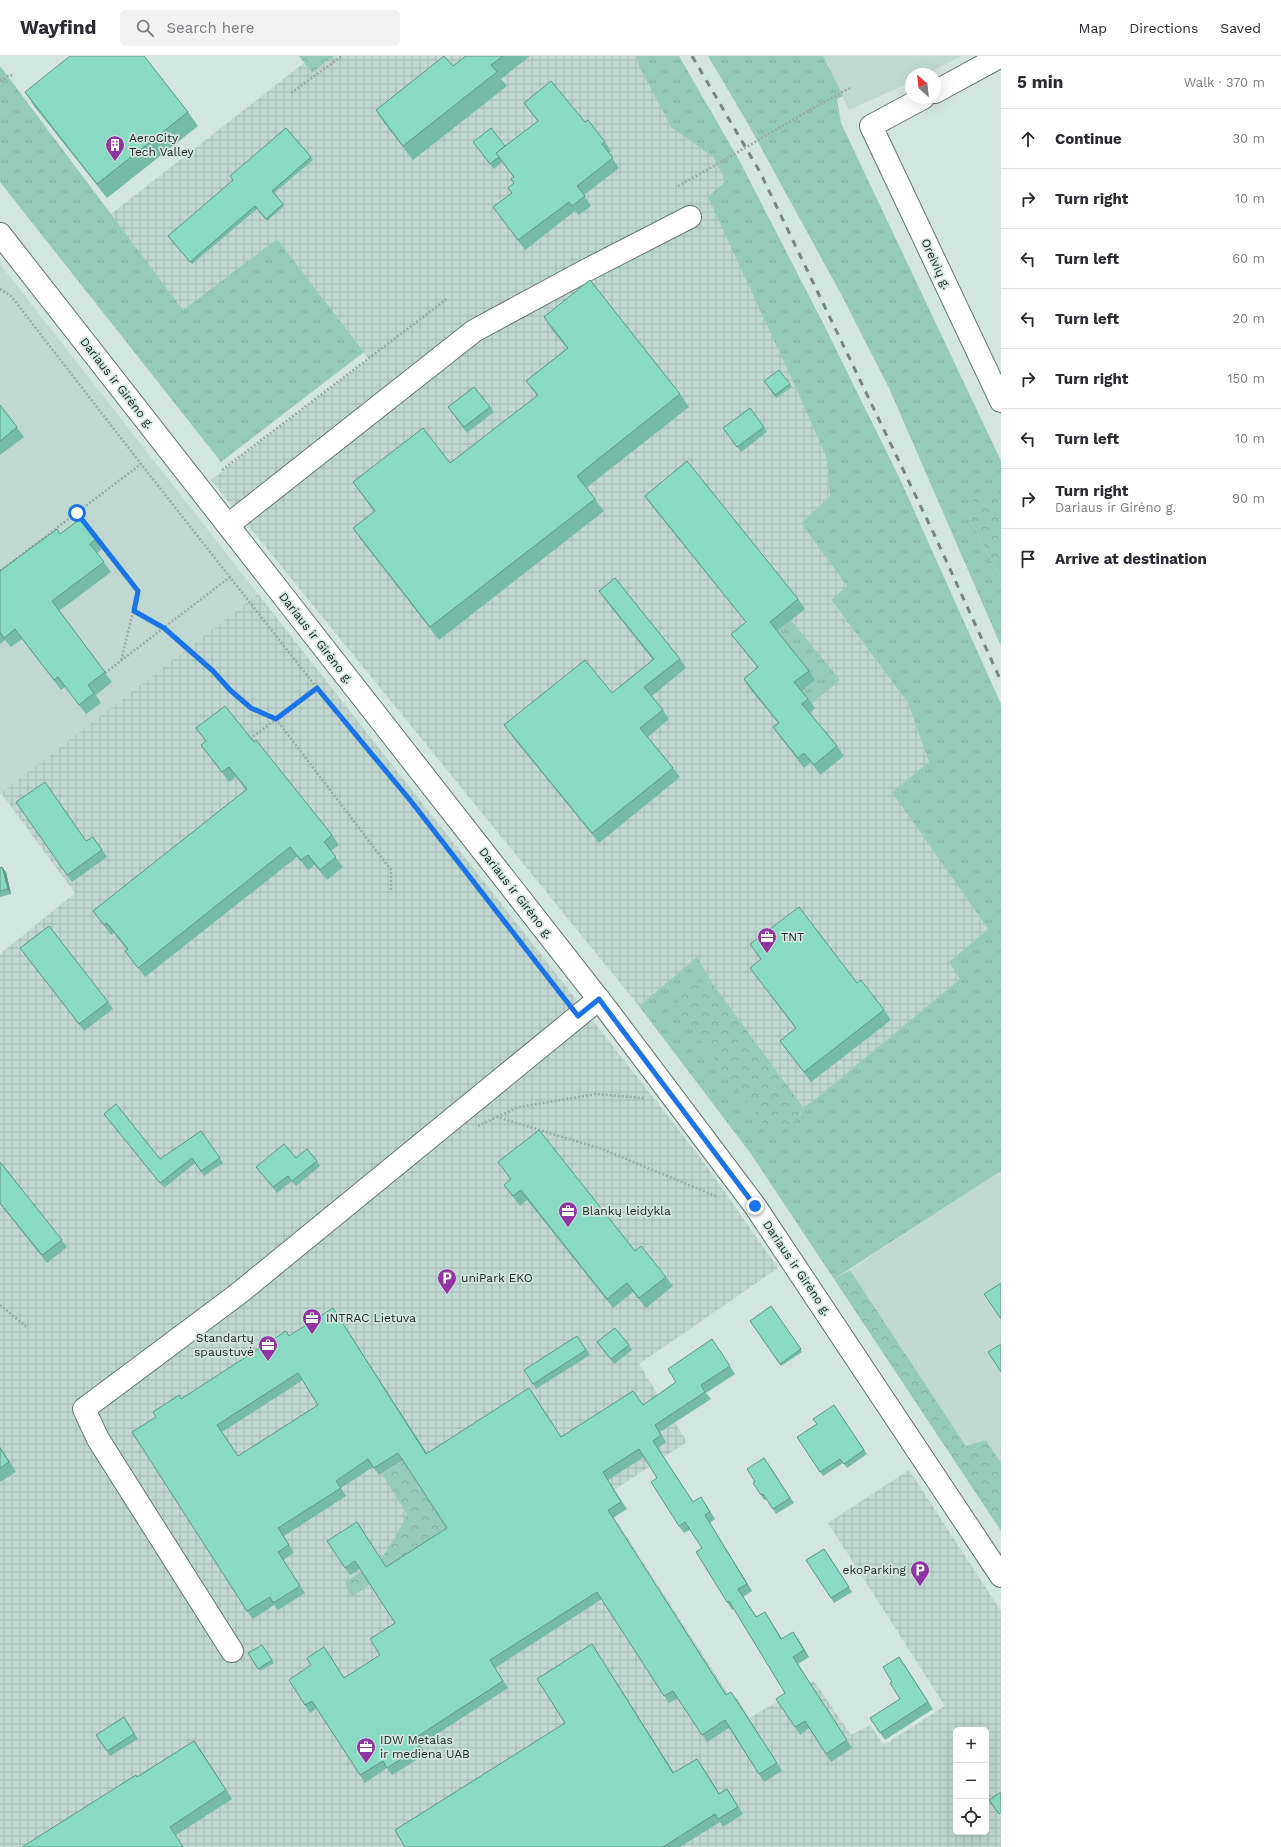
<!DOCTYPE html>
<meta charset="utf-8">
<style>
:root{--surface:#fff;--page:#f2f2f3;--text:#2b2b33;--muted:#7c7c81;--line:#e1e1e2}
body{margin:0;font-family:"Work Sans",sans-serif;background:var(--page);color:var(--text)}
.controls{position:absolute;right:12px;bottom:12px;display:grid;overflow:hidden;border-radius:6px;box-shadow:0 4px 16px #0002}
.controls button{width:36px;height:36px;display:grid;place-items:center;padding:0;border:0;border-bottom:1px solid var(--line);background:var(--surface);color:var(--text);font:20px sans-serif}
.compass{position:absolute;left:905px;top:12px;width:36px;height:36px;border-radius:50%;background:var(--surface);box-shadow:0 4px 16px #0002;rotate:333deg}
.stop{position:absolute;width:12px;height:12px;margin:-9px;border:3px solid #1a73e8;border-radius:50%;background:#fff}
.stop.end{background:#1a73e8;border-color:#fff;box-shadow:0 1px 4px #0008}
.list{margin:0;padding:0;list-style:none}
h2{display:flex;justify-content:space-between;align-items:center;height:52px;margin:0;padding:0 16px;font-size:17px}
h2 small{font-size:13px;font-weight:400;color:var(--muted)}
.list li{display:grid;grid-template-columns:26px 1fr auto;gap:12px;align-items:center;box-sizing:border-box;height:60px;padding:0 16px;border-top:1px solid var(--line)}
.list b{display:block;font-size:15px;white-space:nowrap}
.list p{margin:0;font-size:13px;white-space:nowrap;color:var(--muted)}
.list em{font-size:13px;font-style:normal;color:var(--muted)}
.icon{flex:none;width:22px;height:22px;fill:none;stroke:currentColor;stroke-width:2;stroke-linecap:round;stroke-linejoin:round}
.map{position:relative;flex:none;width:1001px;height:1791px;overflow:hidden}
header{display:flex;align-items:center;gap:24px;box-sizing:border-box;height:56px;padding:0 20px;background:var(--surface);border-bottom:1px solid var(--line)}
header strong{font-size:19px}
nav{display:flex;gap:22px;margin-inline-start:auto;font-size:14px}
.search{width:280px;height:36px;background:var(--page);display:flex;align-items:center;gap:10px;box-sizing:border-box;padding:0 14px;border-radius:6px;color:var(--muted);font-size:15px}
main{display:flex}
aside{flex:1;background:var(--surface)}
.map>svg:first-child{display:block}
.built{fill:#bfd9d1}
.industrial{fill:url(#industrial-grid);fill-rule:evenodd}
.grass{fill:url(#grass-tufts)}
.forest{fill:url(#forest-crowns)}
.lines{fill:none;stroke-linecap:round;stroke-linejoin:round}
.minor-casing{stroke:#667771;stroke-width:24}
.major-casing{stroke:#667771;stroke-width:24}
.path{stroke:#9baba5;stroke-width:2.5;stroke-dasharray:2 2;stroke-linecap:butt}
.minor{stroke:#fff;stroke-width:22}
.major{stroke:#fff;stroke-width:22}
.rail{stroke:#798581;stroke-width:3;stroke-dasharray:7 7;stroke-linecap:butt}
.wall{fill:#76bba7;fill-rule:evenodd}
.shaded-wall{fill:#609988}
.building{fill:#89dac2;stroke:#609988;fill-rule:evenodd}
.route{stroke:#1a73e8;stroke-width:5}
.labels{text-anchor:middle;stroke-width:3.5;stroke-linejoin:round;paint-order:stroke}
.poi-label{font-size:12px;fill:#242b28;stroke:#d2e5de;text-anchor:start}
.street-label{font-size:12px;fill:#242b28;stroke:#d2e5de}
</style>
<header>
<strong>Wayfind</strong>
<div class="search"><svg class="icon" aria-label="search" viewBox="0 0 24 24"><circle cx="10" cy="10" r="6"/><path d="M15 15l6 6"/></svg>Search here</div>
<nav><a>Map</a><a>Directions</a><a>Saved</a></nav>
</header>
<main>
<div class="map">
<svg width="1001" height="1791" viewBox="0 0 1001 1791">
<defs>
<pattern id="industrial-grid" width="8" height="8" patternUnits="userSpaceOnUse"><rect width="8" height="8" fill="#bfd9d1"/><path d="M0 4h8M4 0v8" fill="none" stroke="#a4bab3"/></pattern>
<pattern id="grass-tufts" width="24" height="20" patternUnits="userSpaceOnUse"><rect width="24" height="20" fill="#96cbba"/><path d="M3 7l-1-3M5 7V3M7 7l1-3M15 17l-1-3M17 17v-4M19 17l1-3" fill="none" stroke="#81aea0"/></pattern>
<pattern id="forest-crowns" width="20" height="18" patternUnits="userSpaceOnUse"><rect width="20" height="18" fill="#96cbba"/><path d="M2 6a3 3 0 1 1 6 0M12 15a3 3 0 1 1 6 0" fill="none" stroke="#81aea0"/></pattern>
</defs>
<rect width="100%" height="100%" fill="#d2e5de"/>
<g class="built">
<path d="M823 0H961L927 18H911V26L849 54Z"/>
<path d="M0 208 258 538 0 738Z"/>
<path d="M1001 1115V1407L986 1384 967 1391 850 1214Z"/>
</g>
<g class="industrial">
<path d="M334 0H636L639 10 671 71 713 101 727 125 796 332 826 401 830 440 801 467 848 530 831 545 908 647 929 706 893 736 988 873 949 906 961 923 813 1045 803 1051 713 928 697 901 639 950 211 424 369 303 277 183 183 254 111 158 304 7 312 17Z"/>
<path d="M258 538 703 1105 778 1212 639 1308 687 1386 602 1442 732 1644 737 1642 749 1662 814 1625 851 1679 870 1669 884 1689 945 1650 828 1467 909 1414 1001 1555V1791H0V898L75 837 1 737ZM956 1674H986V1776H956Z"/>
</g>
<g class="grass">
<path d="M636 0H679L739 104 823 267 899 421 1001 648V1115L834 1223 751 1098 639 950 697 901 713 928 703 925 800 1060 803 1051 813 1045 960 923 949 906 988 873 892 736 929 706 908 647 831 544 847 530 801 467 830 440 826 401 796 332 708 141 726 125 713 101 671 71 639 10Z"/>
<path d="M708 0H823L843 40 837 43 841 67 1001 405V448L995 440 969 461 1001 523V590L889 332 841 238 747 66Z"/>
<path d="M0 10 183 254 277 183 364 296 221 406 0 126Z"/>
<path d="M791 564 840 624 811 648 801 636 815 624 776 576Z"/>
</g>
<g class="forest">
<path d="M299 0H334L312 17Z"/>
<path d="M984 437 995 440 1001 448V523L969 461 973 444Z"/>
<path d="M703 925 713 928 803 1051C800 1063 789 1073 774 1072 771 1072 766 1069 763 1067L679 956C676 936 685 930 703 925Z"/>
<path d="M850 1214 966 1390 986 1384 1001 1407V1475L834 1223Z"/>
<path d="M423 1391 426 1408 450 1476 351 1541 345 1526 381 1503 396 1480 407 1458 382 1418Z"/>
</g>
<g class="lines">
<g class="minor-casing">
<g id="minor">
<path d="M228 469 474 275 583 216 690 161"/>
<path d="M232 1595 98 1383 84 1353 238 1238 599 943"/>
</g>
</g>
<g class="major-casing">
<g id="major">
<path d="M935 36 1001 0"/>
<path d="M923 42 871 70 1001 345"/>
<path d="M0 178 608 955 755 1150 1001 1520"/>
</g>
</g>
<g class="path">
<path d="M0 25 7 20 14 19"/>
<path d="M291 37 342 0"/>
<path d="M678 130C737 98 793 62 852 31"/>
<path d="M0 233 11 240 141 408 317 632 410 744 565 943"/>
<path d="M222 414 448 242"/>
<path d="M77 457 138 535 121 605"/>
<path d="M0 515 141 408"/>
<path d="M134 555 163 572 213 615 229 634 251 652 276 663 391 814V835"/>
<path d="M105 617 230 521"/>
<path d="M250 683 317 632"/>
<path d="M497 1061 519 1051 596 1038 644 1042"/>
<path d="M478 1070 497 1061 602 1093 718 1141"/>
<path d="M0 1249 28 1272"/>
</g>
<use href="#minor" class="minor"/>
<use href="#major" class="major"/>
<path class="rail" d="M692 0 760 116 934 478 1001 625"/>
</g>
<g class="wall">
<path d="M466 0H530L501 23 507 30 413 104 385 68 376 54 453 10Z"/>
<path d="M25 36 188 56 198 70 107 142 34 50Z"/>
<path d="M524 47 585 66 605 86 611 95 609 97 619 112 584 139 591 150 579 159 575 155 525 194 493 151 512 137 514 127V122L502 106 494 113 473 86 505 90 538 65Z"/>
<path d="M311 101 313 104 274 137 284 150 267 165 257 153 192 208 168 180Z"/>
<path d="M544 261 680 338 689 351 586 432 604 455 439 584 362 485 353 472 374 456 353 426 450 407 537 340 526 325 567 292 552 274Z"/>
<path d="M779 314 792 331 776 342 764 325Z"/>
<path d="M0 349 24 381 0 399Z"/>
<path d="M448 351H490L494 356 467 377Z"/>
<path d="M750 352 767 376 741 396 723 372Z"/>
<path d="M645 440 798 543 805 553 777 575 809 615 815 624 802 635 815 652 810 657 837 690 844 700 820 719 811 706 804 712 780 681 773 671 778 667 750 633 744 623 758 612 738 587 731 578 746 566 651 449Z"/>
<path d="M60 478 96 483 102 493 97 497 111 516 59 555 112 626 96 639 101 647 86 658 65 631 61 634 22 583 11 591 5 584 0 588V515Z"/>
<path d="M599 535 680 603 686 612 652 640 663 654 669 663 648 681 673 712 680 721 599 787 511 679 504 669 612 637 653 604 606 545Z"/>
<path d="M196 672 254 686 332 779 339 789 331 795 343 811 327 824 315 809 308 814 297 801 145 921 125 895 127 894 114 877 111 879 93 855 246 734 236 721 229 726 201 689 206 686Z"/>
<path d="M16 746 86 785 93 781 107 801 72 826Z"/>
<path d="M0 812 6 816 11 838 0 841Z"/>
<path d="M750 888 857 927 884 954 891 964 811 1026 780 985 796 973 750 912 761 904Z"/>
<path d="M20 892 108 946 113 953 84 975Z"/>
<path d="M104 1058 160 1103 201 1075 223 1107 204 1120 195 1107 164 1132Z"/>
<path d="M296 1102 317 1105 320 1110 296 1130 292 1125 277 1137 256 1111Z"/>
<path d="M0 1106 67 1191 47 1207 0 1148Z"/>
<path d="M498 1106 635 1195 666 1221 673 1230 646 1252 633 1236 613 1252 527 1144 520 1150 504 1129 511 1123Z"/>
<path d="M771 1250 802 1296 781 1310 750 1265Z"/>
<path d="M338 1260 427 1397 534 1339 561 1381 643 1349 676 1326 712 1283 735 1318 706 1337 711 1343 660 1376 666 1386 658 1392 693 1446 706 1448 715 1463 710 1467 752 1535 743 1541 757 1561 770 1564 782 1583H798L809 1601 798 1608 852 1692 831 1706 809 1672 800 1679 795 1671 785 1637 734 1553 732 1554 727 1546 702 1492 690 1474 684 1477 679 1470 657 1422 644 1401 608 1424 627 1453 613 1462 726 1639 736 1643 782 1715 764 1726 729 1672 707 1686 678 1642 669 1647 602 1543 495 1612 508 1632 420 1689 426 1698 392 1719 387 1712 365 1727 317 1652 310 1657 305 1649 329 1598 344 1622 380 1599 395 1567 360 1513 350 1519 345 1512 357 1466 386 1511 447 1472 403 1404 379 1419 373 1411 341 1432 346 1440 284 1480 294 1497 283 1504 305 1537 278 1554 274 1549 253 1563 247 1555 156 1361 181 1343 290 1280ZM303 1324 318 1349 238 1400 222 1376Z"/>
<path d="M577 1280 590 1299 536 1333 524 1314Z"/>
<path d="M597 1286 629 1289 632 1294 614 1308Z"/>
<path d="M834 1349 867 1398 847 1412 843 1407 823 1420 797 1381 817 1368Z"/>
<path d="M0 1391 16 1416 0 1426Z"/>
<path d="M768 1407 794 1447 776 1458 767 1443 764 1444 761 1439 755 1426Z"/>
<path d="M828 1498 852 1536 834 1547 831 1542Z"/>
<path d="M262 1589 274 1607 260 1615 248 1597Z"/>
<path d="M597 1596 674 1717 697 1703 719 1737 732 1740 743 1758 723 1771 720 1766 680 1791H405L565 1667Z"/>
<path d="M904 1608 933 1653 885 1684 870 1662 900 1643 892 1626Z"/>
<path d="M127 1666 138 1683 110 1700 96 1679Z"/>
<path d="M194 1685 232 1743 176 1779 184 1791 137 1721Z"/>
</g>
<g class="shaded-wall">
<path d="M2 811 6 816 11 838 8 833Z"/>
<path d="M333 1252 338 1260 431 1405 426 1398Z"/>
<path d="M0 1391 16 1416 0 1392Z"/>
<path d="M608 1454 613 1462 731 1646 726 1639Z"/>
<path d="M705 1459 710 1467 752 1535 747 1528Z"/>
<path d="M765 1556 770 1564 786 1590 781 1583Z"/>
<path d="M793 1576 798 1583 809 1601 804 1594Z"/>
<path d="M592 1588 597 1596 679 1725 673 1717Z"/>
<path d="M731 1636 736 1643 782 1715 777 1707Z"/>
<path d="M194 1685 200 1693 232 1743 226 1734Z"/>
<path d="M697 1703 702 1710 724 1745 719 1738Z"/>
</g>
<g class="building">
<path d="M70 0H144L188 56 97 128 25 36Z"/>
<path d="M444 0 453 10 466 0H503L491 9 497 16 403 90 376 54Z"/>
<path d="M551 25 585 66 588 64 605 86 602 88 613 102 577 130 585 140 572 150 569 146 518 184 493 151 512 137 508 132 514 127 511 123 514 121 496 97 538 65 524 47Z"/>
<path d="M286 72 311 101 272 135 283 148 266 163 255 150 190 206 168 180 233 124 230 120Z"/>
<path d="M491 72 505 90 496 97 499 101 490 108 473 86Z"/>
<path d="M590 224 680 338 577 420 595 443 430 571 353 472 375 455 353 426 423 372 450 407 538 339 526 325 568 292 544 261Z"/>
<path d="M779 314 790 328 775 339 764 325Z"/>
<path d="M474 331 490 351 464 371 448 351Z"/>
<path d="M0 349 17 371 0 385Z"/>
<path d="M750 352 764 371 737 391 723 372Z"/>
<path d="M687 405 798 543 770 566 809 615 794 626 808 643 802 648 837 690 814 709 804 697 798 702 773 671 779 667 744 623 758 611 731 578 746 566 645 440Z"/>
<path d="M80 463 96 483 90 488 104 506 52 545 105 616 88 629 94 637 79 649 58 621 54 624 15 573 4 582 0 576V515L57 473 60 478Z"/>
<path d="M615 522 680 603 644 631 663 654 640 672 673 712 592 777 504 669 585 604 612 637 654 603 599 535Z"/>
<path d="M225 650 254 686 256 684 332 779 324 786 336 801 320 814 308 799 301 804 290 791 138 912 125 895 128 893 107 867 104 869 93 855 247 733 229 711 222 716 201 689 206 685 196 672Z"/>
<path d="M45 726 86 785 93 781 102 794 67 819 16 746Z"/>
<path d="M2 811 8 833 0 835V812Z"/>
<path d="M799 851 857 927 861 924 884 954 804 1016 780 985 796 972 750 912 761 903 750 888Z"/>
<path d="M49 870 108 946 79 968 20 892Z"/>
<path d="M116 1048 160 1103 201 1075 220 1102 201 1115 192 1102 160 1127 104 1058Z"/>
<path d="M539 1074 635 1195 641 1190 666 1221 639 1242 627 1227 607 1243 521 1134 513 1140 504 1129 511 1123 498 1106Z"/>
<path d="M284 1088 296 1102 307 1093 317 1105 292 1125 288 1120 273 1131 256 1111Z"/>
<path d="M0 1106 62 1184 42 1199 0 1147Z"/>
<path d="M1001 1227V1263L984 1238Z"/>
<path d="M771 1250 801 1293 780 1308 750 1265Z"/>
<path d="M333 1252 426 1398 529 1332 561 1381 633 1335 643 1349 676 1326 668 1313 712 1283 730 1310 701 1329 705 1336 655 1369 661 1379 653 1385 693 1446 701 1441 710 1456 705 1459 747 1528 738 1533 756 1561 765 1556 781 1583 793 1576 804 1594 793 1601 847 1684 826 1698 805 1665 795 1671 776 1643 785 1637 729 1545 727 1546 696 1496 702 1492 685 1466 679 1470 651 1426 657 1422 639 1393 603 1416 621 1446 608 1454 726 1639 731 1636 777 1707 759 1718 725 1664 702 1679 673 1635 664 1640 597 1536 490 1604 503 1625 415 1682 420 1691 387 1712 383 1705 360 1719 312 1645 305 1649 289 1624 311 1609 307 1602 324 1591 344 1622 380 1599 370 1583 395 1567 355 1505 345 1512 327 1485 357 1466 386 1511 447 1472 398 1397 374 1412 368 1403 336 1425 341 1432 278 1472 289 1489 278 1496 300 1530 273 1547 270 1541 247 1555 132 1376 156 1361 153 1356 179 1339 181 1343 286 1275 289 1280ZM298 1317 318 1349 238 1400 217 1369Z"/>
<path d="M615 1272 629 1289 611 1303 597 1286Z"/>
<path d="M577 1280 586 1294 533 1328 524 1314Z"/>
<path d="M1001 1288V1316L988 1296Z"/>
<path d="M834 1349 864 1394 844 1408 840 1403 820 1416 797 1381 817 1368 813 1363Z"/>
<path d="M0 1392 9 1406 0 1412Z"/>
<path d="M764 1402 790 1442 773 1453 763 1438 761 1439 753 1427 755 1426 747 1413Z"/>
<path d="M824 1493 849 1531 831 1542 806 1504Z"/>
<path d="M592 1588 673 1717 697 1703 719 1738 727 1733 738 1751 718 1763 715 1758 663 1791H405L395 1774 565 1667 537 1623Z"/>
<path d="M262 1589 272 1604 258 1613 248 1597Z"/>
<path d="M899 1601 928 1646 880 1677 870 1662 900 1643 890 1627 892 1626 883 1611Z"/>
<path d="M124 1661 134 1678 107 1695 96 1679Z"/>
<path d="M194 1685 226 1734 170 1771 183 1791H22L136 1719 137 1721Z"/>
<path d="M1001 1736V1756L999 1758 989 1744Z"/>
</g>
<g class="lines">
<path class="route" d="M77 457 138 535 134 555 164 572 213 615 230 634 251 652 276 663 317 632 410 744 578 960 599 943 755 1150"/>
</g>
<defs>
<g id="building-pin" transform="scale(1)"><path d="M0 17L-7.5 6A9.5 9.5 0 1 1 7.5 6Z" fill="#9036a1" stroke="#d2e5de"/><path d="M-4-6H4V6H1V3H-1V6H-4ZM-2.5-4.3h1.7v1.8h-1.7ZM.8-4.3h1.7v1.8H.8ZM-2.5-1h1.7V.8h-1.7ZM.8-1h1.7V.8H.8Z" fill="#fff"/></g>
<g id="office-pin" transform="scale(1)"><path d="M0 17L-7.5 6A9.5 9.5 0 1 1 7.5 6Z" fill="#9036a1" stroke="#d2e5de"/><path d="M-6-3h4V-5.5h4V-3h4V5H-6ZM-1-4.5V-3h2v-1.5ZM-6 0V1H6V0Z" fill="#fff"/></g>
<g id="parking-pin" transform="scale(1)"><path d="M0 17L-7.5 6A9.5 9.5 0 1 1 7.5 6Z" fill="#9036a1" stroke="#d2e5de"/><path d="M-3.5-5.5H1a3.5 3.5 0 0 1 0 7H-1V5.5H-3.5ZM-1-3.4V-.6H.8a1.4 1.4 0 0 0 0-2.8Z" fill="#fff"/></g>
</defs>
<g fill-rule="evenodd">
<use href="#building-pin" x="115" y="89"/>
<use href="#office-pin" x="767" y="881"/>
<use href="#office-pin" x="568" y="1155"/>
<use href="#parking-pin" x="447" y="1222"/>
<use href="#office-pin" x="312" y="1262"/>
<use href="#office-pin" x="268" y="1289"/>
<use href="#parking-pin" x="920" y="1514"/>
<use href="#office-pin" x="366" y="1691"/>
</g>
<g class="labels">
<g class="poi-label">
<text x="129" y="86">AeroCity<tspan x="129" dy="14">Tech Valley</tspan></text>
<text x="781" y="885">TNT</text>
<text x="582" y="1159">Blankų leidykla</text>
<text x="461" y="1226">uniPark EKO</text>
<text x="326" y="1266">INTRAC Lietuva</text>
<text x="254" y="1286" text-anchor="end">Standartų<tspan x="254" dy="14">spaustuvė</tspan></text>
<text x="906" y="1518" text-anchor="end">ekoParking</text>
<text x="380" y="1688">IDW Metalas<tspan x="380" dy="14">ir mediena UAB</tspan></text>
</g>
<g class="street-label">
<text transform="translate(936 208) rotate(65)" y="4">Oreivių g.</text>
<text transform="translate(117 327) rotate(52)" y="4">Dariaus ir Girėno g.</text>
<text transform="translate(316 582) rotate(52)" y="4">Dariaus ir Girėno g.</text>
<text transform="translate(516 837) rotate(52)" y="4">Dariaus ir Girėno g.</text>
<text transform="translate(797 1212) rotate(56)" y="4">Dariaus ir Girėno g.</text>
</g>
</g>
</svg>
<div class="controls">
<button>+</button>
<button>−</button>
<button><svg class="icon" aria-label="locate" viewBox="0 0 24 24"><circle cx="12" cy="12" r="6"/><path d="M12 2v4M12 18v4M2 12h4M18 12h4"/></svg></button>
</div>
<svg class="compass" viewBox="-18 -18 36 36"><path d="M0-13l5 13h-10z" fill="#e53935"/><path d="M0 13l5-13h-10z" fill="#7c7c81"/></svg>
<div class="stop" style="left:77px;top:457px"></div>
<div class="stop end" style="left:755px;top:1150px"></div>
</div>
<aside>
<h2>5 min<small>Walk · 370 m</small></h2>
<ul class="list">
<li><svg class="icon" aria-label="ahead" viewBox="0 0 24 24"><path d="M12 20V5M6 11l6-6 6 6"/></svg><div><b>Continue</b></div><em>30 m</em></li>
<li><svg class="icon" aria-label="right" viewBox="0 0 24 24"><path d="M7 20v-9h11M14 6l5 5-5 5"/></svg><div><b>Turn right</b></div><em>10 m</em></li>
<li><svg class="icon" aria-label="left" viewBox="0 0 24 24"><path d="M17 20v-9H6M10 6l-5 5 5 5"/></svg><div><b>Turn left</b></div><em>60 m</em></li>
<li><svg class="icon" aria-label="left" viewBox="0 0 24 24"><path d="M17 20v-9H6M10 6l-5 5 5 5"/></svg><div><b>Turn left</b></div><em>20 m</em></li>
<li><svg class="icon" aria-label="right" viewBox="0 0 24 24"><path d="M7 20v-9h11M14 6l5 5-5 5"/></svg><div><b>Turn right</b></div><em>150 m</em></li>
<li><svg class="icon" aria-label="left" viewBox="0 0 24 24"><path d="M17 20v-9H6M10 6l-5 5 5 5"/></svg><div><b>Turn left</b></div><em>10 m</em></li>
<li><svg class="icon" aria-label="right" viewBox="0 0 24 24"><path d="M7 20v-9h11M14 6l5 5-5 5"/></svg><div><b>Turn right</b><p>Dariaus ir Girėno g.</p></div><em>90 m</em></li>
<li><svg class="icon" aria-label="arrive" viewBox="0 0 24 24"><path d="M6 21V4h12l-3 4 3 4H6"/></svg><div><b>Arrive at destination</b></div></li>
</ul>
</aside>
</main>
